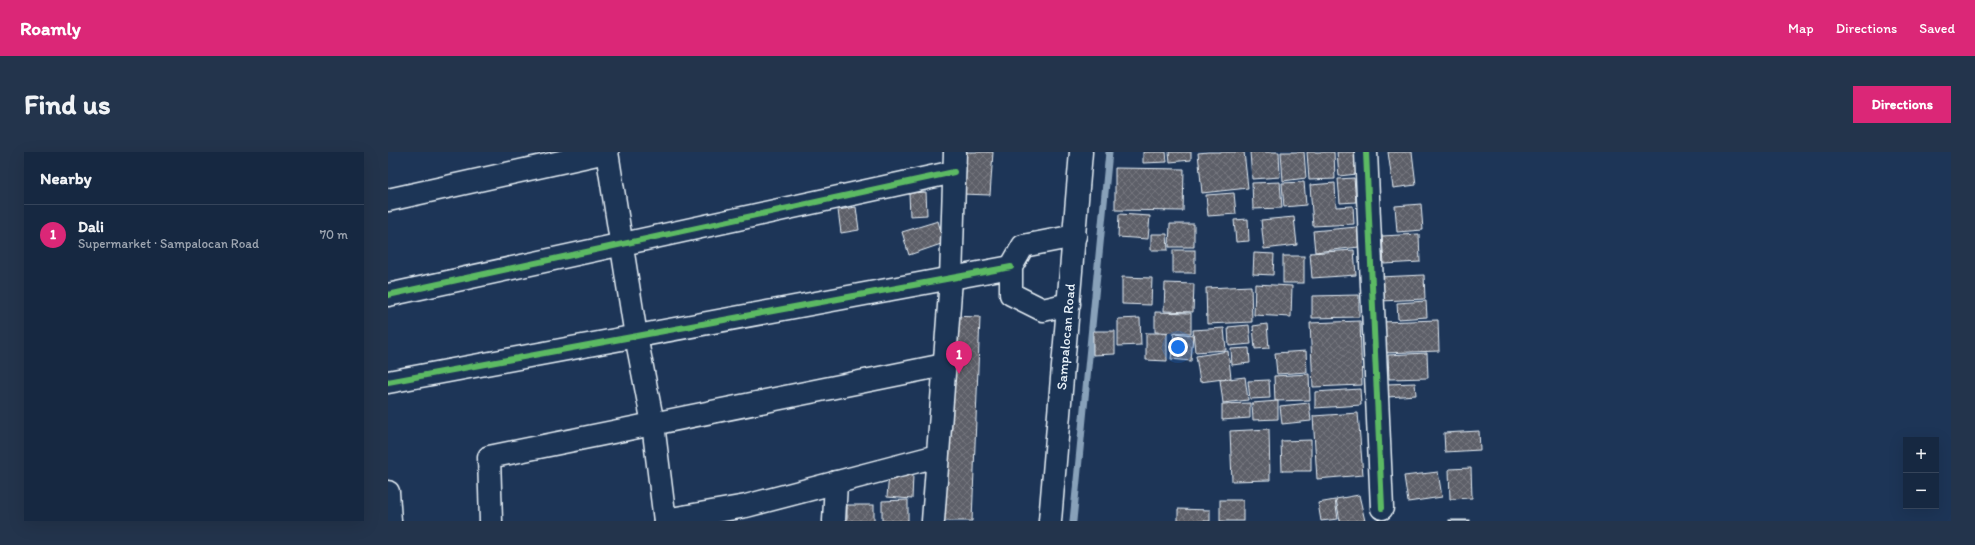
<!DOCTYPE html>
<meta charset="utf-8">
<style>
:root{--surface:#162841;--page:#23344c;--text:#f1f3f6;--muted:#9ea6b1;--line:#35445a;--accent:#db2777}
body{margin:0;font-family:Itim,sans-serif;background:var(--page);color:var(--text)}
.controls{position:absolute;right:12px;bottom:12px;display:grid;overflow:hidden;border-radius:0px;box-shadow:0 4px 16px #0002}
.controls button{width:36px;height:36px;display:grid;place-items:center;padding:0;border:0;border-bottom:1px solid var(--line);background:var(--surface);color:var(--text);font:20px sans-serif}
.you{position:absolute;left:790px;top:195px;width:14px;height:14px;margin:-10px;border:3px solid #fff;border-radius:50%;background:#1a73e8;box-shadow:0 0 0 6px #1a73e833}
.badge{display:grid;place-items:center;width:26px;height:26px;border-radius:50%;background:var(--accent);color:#fff;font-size:13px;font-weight:700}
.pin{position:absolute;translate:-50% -33px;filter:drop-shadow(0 1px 2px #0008)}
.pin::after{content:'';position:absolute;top:21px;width:14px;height:12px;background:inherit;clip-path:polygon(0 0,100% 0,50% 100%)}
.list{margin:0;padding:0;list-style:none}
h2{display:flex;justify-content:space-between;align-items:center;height:52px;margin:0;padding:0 16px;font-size:17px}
h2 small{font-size:13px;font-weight:400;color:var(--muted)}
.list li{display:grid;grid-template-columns:26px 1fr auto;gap:12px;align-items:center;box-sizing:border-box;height:60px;padding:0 16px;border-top:1px solid var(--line)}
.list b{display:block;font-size:15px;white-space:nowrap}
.list p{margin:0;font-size:13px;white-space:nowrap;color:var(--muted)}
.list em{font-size:13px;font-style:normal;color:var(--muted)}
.map{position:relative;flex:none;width:1563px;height:369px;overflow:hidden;border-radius:0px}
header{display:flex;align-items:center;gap:24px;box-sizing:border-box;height:56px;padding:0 20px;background:var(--accent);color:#fff}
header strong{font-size:19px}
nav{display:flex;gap:22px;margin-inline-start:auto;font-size:14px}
.intro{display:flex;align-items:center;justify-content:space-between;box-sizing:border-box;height:96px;padding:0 24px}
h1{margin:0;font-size:28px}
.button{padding:10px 18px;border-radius:0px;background:var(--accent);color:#fff;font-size:14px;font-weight:700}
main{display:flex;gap:24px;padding:0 24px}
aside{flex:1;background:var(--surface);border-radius:0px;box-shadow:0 4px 16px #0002}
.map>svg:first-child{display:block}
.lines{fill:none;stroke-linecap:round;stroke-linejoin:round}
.stream{stroke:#88a1b9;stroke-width:7}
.building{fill:url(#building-cross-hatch);stroke:#e8f1f8}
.street-casing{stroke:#e8f1f8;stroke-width:25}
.secondary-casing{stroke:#e8f1f8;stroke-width:25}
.street{stroke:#1d3557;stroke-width:22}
.secondary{stroke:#1d3557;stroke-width:22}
.cycleway-casing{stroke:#1d3557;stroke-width:8}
.cycleway{stroke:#5cba63;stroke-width:6}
.labels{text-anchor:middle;stroke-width:3;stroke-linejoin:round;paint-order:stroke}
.street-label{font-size:14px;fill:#e8f1f8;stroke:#1d3557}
</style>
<header>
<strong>Roamly</strong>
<nav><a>Map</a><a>Directions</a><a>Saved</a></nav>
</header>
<div class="intro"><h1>Find us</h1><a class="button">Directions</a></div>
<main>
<aside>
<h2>Nearby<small></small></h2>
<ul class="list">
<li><span class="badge">1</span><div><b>Dali</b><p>Supermarket · Sampalocan Road</p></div><em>70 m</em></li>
</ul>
</aside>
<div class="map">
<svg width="1563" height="369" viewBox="0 0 1563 369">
<defs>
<pattern id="building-cross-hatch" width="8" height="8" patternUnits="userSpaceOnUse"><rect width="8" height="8" fill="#5d5e68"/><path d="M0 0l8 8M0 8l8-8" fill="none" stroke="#74767e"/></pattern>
</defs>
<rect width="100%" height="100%" fill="#1d3557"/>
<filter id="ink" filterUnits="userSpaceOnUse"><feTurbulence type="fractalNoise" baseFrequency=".025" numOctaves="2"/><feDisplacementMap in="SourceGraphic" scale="8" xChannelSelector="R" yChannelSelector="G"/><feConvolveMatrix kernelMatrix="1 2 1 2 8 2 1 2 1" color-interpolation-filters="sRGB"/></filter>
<g filter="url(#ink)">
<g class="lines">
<path class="stream" d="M685 369 721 0"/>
</g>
<g class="building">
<path d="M577 0H605L602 43 574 42Z"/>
<path d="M755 0H778L779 10 755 11Z"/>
<path d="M781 0H803V8L782 10Z"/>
<path d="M820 0H856L860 36 814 41 810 1Z"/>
<path d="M862 0H891L892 25 864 27Z"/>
<path d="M893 0H916L918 26 895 29Z"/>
<path d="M919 0H946L947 27 921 28Z"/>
<path d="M949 0H967L969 22 951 24Z"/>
<path d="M1000 0H1024L1028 33 1005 36Z"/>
<path d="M727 16 796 17 795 59 727 58Z"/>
<path d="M966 26 968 50 952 51 950 27Z"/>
<path d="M892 30 894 56 865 57 864 31Z"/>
<path d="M916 30 918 53 896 55 894 31Z"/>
<path d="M947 31 948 55 965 54 966 72 925 74 922 33Z"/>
<path d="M538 40 539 63 522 64 521 41Z"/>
<path d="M846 41 848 62 820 64 818 43Z"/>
<path d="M1033 52 1035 78 1009 80 1007 54Z"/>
<path d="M468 55 471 78 453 81 450 58Z"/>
<path d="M731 62 762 64 760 87 730 85Z"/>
<path d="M906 65 909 93 876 97 873 68Z"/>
<path d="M860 67 861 89 848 90 846 68Z"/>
<path d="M550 69 556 91 521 103 514 80Z"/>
<path d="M782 72H806V95H781Z"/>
<path d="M969 75 971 95 927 100 925 79Z"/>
<path d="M763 82H779L780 98H763Z"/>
<path d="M1031 82 1032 110 996 112 994 84Z"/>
<rect x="785" y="98" width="22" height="23"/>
<path d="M966 98 968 123 924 126 922 101Z"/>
<path d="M866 101 886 102 885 123 865 122Z"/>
<rect x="895" y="104" width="21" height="27"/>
<path d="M1036 123 1037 147 992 149 991 125Z"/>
<path d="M734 125 764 126 763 153 734 152Z"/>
<path d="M777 131 806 132 805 160 776 159Z"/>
<path d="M867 132 904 134 903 165 866 163Z"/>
<path d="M863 134 864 170 819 172 818 136Z"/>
<path d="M971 143V165L924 166V144Z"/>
<path d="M1038 149 1039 165 1010 167 1009 151Z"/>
<path d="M767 160 803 161V181L767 180Z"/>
<path d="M561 164 592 165 584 369H552Z"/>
<path d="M752 166 753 193 730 194V167Z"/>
<path d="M1050 168 1051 199 995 201 993 170Z"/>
<path d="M972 169 974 233 925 235 922 171Z"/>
<path d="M879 172 881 196 867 197 865 174Z"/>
<path d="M861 173 863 192 841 194 840 175Z"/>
<path d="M836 176 838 198 807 200 805 178Z"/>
<path d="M705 179H727V202L705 203Z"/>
<path d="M758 181H779V209L758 208Z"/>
<path d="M786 181 805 183 803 209 783 207Z"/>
<path d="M861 196 862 211 844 213 843 197Z"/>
<path d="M840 199 843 226 812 230 808 204Z"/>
<path d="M918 199 919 220 889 222 887 201Z"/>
<path d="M1039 201 1040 226 1001 227 1000 203Z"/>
<path d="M921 222 922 248 887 249 886 224Z"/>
<path d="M857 225 860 248 835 251 832 228Z"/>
<path d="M881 228 882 246 862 247 860 229Z"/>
<path d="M1027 231 1028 243 1000 245 999 232Z"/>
<path d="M972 237 973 253 927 256V240Z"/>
<path d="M890 249V267L865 268 864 251Z"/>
<path d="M862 251V266L834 268V252Z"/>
<path d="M921 251 923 269 894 272 892 254Z"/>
<path d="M970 261 975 323 929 327 925 264Z"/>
<path d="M881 277 882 328 844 329 842 279Z"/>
<path d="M1091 279 1092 298 1057 300 1056 281Z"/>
<path d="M923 288V319H894L893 289Z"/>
<path d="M1083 316 1084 346 1062 347 1061 317Z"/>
<path d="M1050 320 1054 345 1020 350 1016 324Z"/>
<path d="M501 322 525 323 524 347 499 345Z"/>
<path d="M971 343 977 369H952L948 347Z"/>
<path d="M520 348V369H494V349Z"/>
<rect x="832" y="348" width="23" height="21"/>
<path d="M947 348 950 367 933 369 930 351Z"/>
<rect x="459" y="353" width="27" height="16"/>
<path d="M790 357 822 358V369H790Z"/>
<rect x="1061" y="368" width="21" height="1"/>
</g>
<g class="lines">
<g class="street-casing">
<g id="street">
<path d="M219 0 248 184 265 272 277 369"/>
<path d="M978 0 994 356"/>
<path d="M0 48 218 0"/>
<path d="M0 143 566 20"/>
<path d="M681 152 655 158 623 142V115L635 94 687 84"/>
<path d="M0 230 623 115"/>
<path d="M0 340 2 369"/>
<path d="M277 368 358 354 549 304"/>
<path d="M103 369 101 305 556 213"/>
<path d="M446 369 448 330"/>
<path d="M545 369 563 127 567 0"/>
</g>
</g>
<g class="secondary-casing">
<g id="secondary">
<path id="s1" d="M662 369 693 0"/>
</g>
</g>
<use href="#street" class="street"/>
<use href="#secondary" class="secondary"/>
<g class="cycleway-casing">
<g id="cycleway">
<path d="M978 0 994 356"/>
<path d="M0 143 566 20"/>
<path d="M0 230 623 115"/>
</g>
</g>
<use href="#cycleway" class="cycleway"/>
</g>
</g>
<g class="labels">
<g class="street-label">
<text dy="5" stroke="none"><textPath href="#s1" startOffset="185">Sampalocan Road</textPath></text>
</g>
</g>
</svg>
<div class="controls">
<button>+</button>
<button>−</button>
</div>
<div class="you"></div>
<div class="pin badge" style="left:571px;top:222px">1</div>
</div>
</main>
